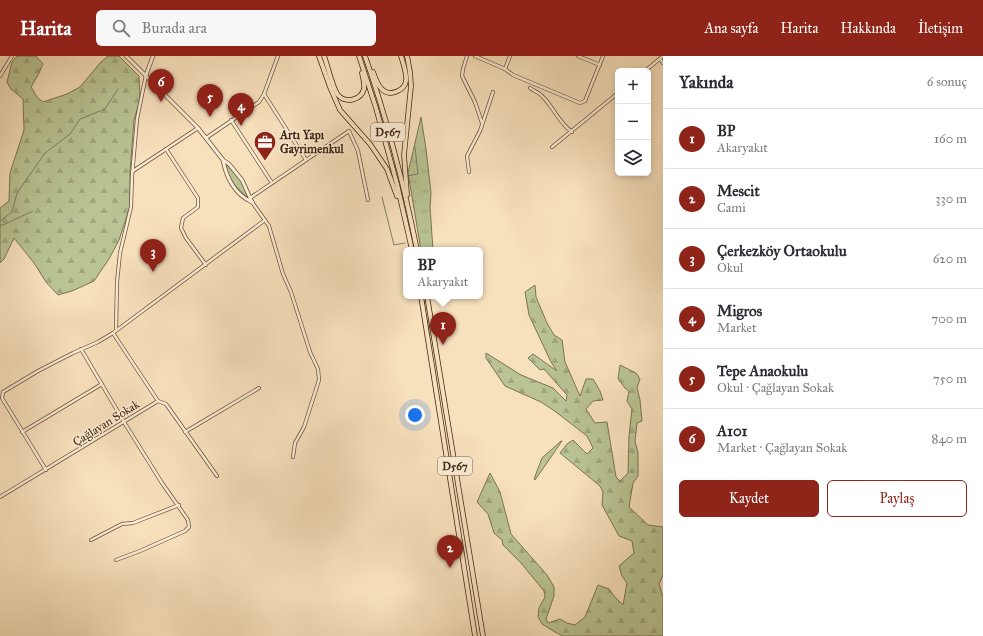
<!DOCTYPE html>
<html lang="tr">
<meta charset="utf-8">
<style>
:root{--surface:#fff;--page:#f7f7f7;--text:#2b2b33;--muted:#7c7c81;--line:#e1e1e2;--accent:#8f2418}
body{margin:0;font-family:"IM FELL Great Primer",serif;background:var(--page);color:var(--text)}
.controls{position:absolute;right:12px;top:12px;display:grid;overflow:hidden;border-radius:6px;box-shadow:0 2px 6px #0003}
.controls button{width:36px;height:36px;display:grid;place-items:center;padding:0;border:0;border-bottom:1px solid var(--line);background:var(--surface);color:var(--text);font:20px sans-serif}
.you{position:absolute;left:415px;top:359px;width:14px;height:14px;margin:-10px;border:3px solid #fff;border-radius:50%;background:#1a73e8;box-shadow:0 0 0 6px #1a73e833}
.badge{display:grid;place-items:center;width:26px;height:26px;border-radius:50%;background:var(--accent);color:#fff;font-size:13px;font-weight:700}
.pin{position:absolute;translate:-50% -33px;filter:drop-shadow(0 1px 2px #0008)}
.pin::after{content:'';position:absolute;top:21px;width:14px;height:12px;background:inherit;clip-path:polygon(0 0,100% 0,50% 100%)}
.popup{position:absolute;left:403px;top:191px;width:80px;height:52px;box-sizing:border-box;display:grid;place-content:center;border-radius:6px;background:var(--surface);filter:drop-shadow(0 1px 3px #0005);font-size:13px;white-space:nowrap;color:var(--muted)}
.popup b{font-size:15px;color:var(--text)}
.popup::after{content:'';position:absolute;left:50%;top:100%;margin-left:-8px;border:8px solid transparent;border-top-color:var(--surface)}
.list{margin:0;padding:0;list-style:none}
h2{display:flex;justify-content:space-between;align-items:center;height:52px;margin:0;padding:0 16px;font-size:17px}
h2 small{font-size:13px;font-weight:400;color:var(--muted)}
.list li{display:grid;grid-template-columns:26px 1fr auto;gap:12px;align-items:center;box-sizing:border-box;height:60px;padding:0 16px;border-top:1px solid var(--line)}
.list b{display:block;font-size:15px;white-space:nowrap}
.list p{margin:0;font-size:13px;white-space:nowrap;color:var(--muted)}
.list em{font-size:13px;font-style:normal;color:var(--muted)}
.actions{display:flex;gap:8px;padding:12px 16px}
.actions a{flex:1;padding:9px 0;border:1px solid var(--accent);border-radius:6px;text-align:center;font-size:14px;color:var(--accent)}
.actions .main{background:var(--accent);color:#fff}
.icon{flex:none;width:22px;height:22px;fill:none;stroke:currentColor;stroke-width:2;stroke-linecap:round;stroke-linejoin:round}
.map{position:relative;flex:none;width:663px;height:580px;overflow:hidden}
header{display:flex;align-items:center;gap:24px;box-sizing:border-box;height:56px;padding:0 20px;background:var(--accent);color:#fff}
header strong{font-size:19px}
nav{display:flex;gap:22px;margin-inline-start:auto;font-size:14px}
.search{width:280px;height:36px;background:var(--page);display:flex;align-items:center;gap:10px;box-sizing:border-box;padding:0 14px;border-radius:6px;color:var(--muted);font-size:15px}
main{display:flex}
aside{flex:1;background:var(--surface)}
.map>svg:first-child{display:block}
.grass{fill:url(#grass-tufts);stroke:#7c7452}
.forest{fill:url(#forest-firs);stroke:#7c7452}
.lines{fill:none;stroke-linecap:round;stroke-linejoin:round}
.stream{stroke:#778070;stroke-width:1}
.minor-casing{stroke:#6d543c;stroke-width:4}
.tertiary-casing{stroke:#6d543c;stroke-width:4.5}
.trunk-casing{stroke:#3f2512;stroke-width:5.5}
.minor{stroke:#faebd3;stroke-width:2.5}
.tertiary{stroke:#faebd3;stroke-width:3}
.trunk{stroke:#f7e0bc;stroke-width:4}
.labels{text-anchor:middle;stroke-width:3;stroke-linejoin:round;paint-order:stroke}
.shield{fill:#faebd3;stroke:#77604c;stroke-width:1}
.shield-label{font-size:11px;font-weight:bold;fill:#3f2512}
.poi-label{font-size:12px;font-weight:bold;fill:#3f2512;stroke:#faebd3;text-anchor:start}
.street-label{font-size:12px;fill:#3f2512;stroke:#faebd3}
</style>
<header>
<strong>Harita</strong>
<div class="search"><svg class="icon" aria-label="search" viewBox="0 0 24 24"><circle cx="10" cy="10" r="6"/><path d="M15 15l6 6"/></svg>Burada ara</div>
<nav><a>Ana sayfa</a><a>Harita</a><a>Hakkında</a><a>İletişim</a></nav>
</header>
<main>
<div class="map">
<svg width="663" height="580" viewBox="0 0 663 580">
<defs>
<pattern id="grass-tufts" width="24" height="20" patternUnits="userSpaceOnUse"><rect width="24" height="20" fill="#b9c393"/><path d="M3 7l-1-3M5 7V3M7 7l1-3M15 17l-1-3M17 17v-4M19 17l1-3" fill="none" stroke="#a0a77e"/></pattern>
<pattern id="forest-firs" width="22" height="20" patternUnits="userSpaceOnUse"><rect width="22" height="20" fill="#b9c393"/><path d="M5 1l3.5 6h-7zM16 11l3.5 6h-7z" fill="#a0a77e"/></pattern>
</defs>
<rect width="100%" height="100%" fill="#f7e0bc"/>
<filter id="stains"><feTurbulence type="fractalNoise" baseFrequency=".005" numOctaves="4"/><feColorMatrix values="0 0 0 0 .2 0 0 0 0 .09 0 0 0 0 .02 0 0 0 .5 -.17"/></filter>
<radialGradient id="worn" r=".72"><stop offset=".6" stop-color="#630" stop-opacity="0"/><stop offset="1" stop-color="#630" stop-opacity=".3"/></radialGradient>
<path class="grass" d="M421 61 426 93 431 137 430 151 433 194H421L408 117Z"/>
<g class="forest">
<path d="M17 0H36L43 8 38 19 31 31 37 41 43 46 67 38 80 31 101 6 108 0H119L139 20 140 44 134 64 130 115V151L119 184 109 203 94 225 72 235 58 239 46 226 34 207 14 182 4 203 0 207V152L9 145 10 117 24 74 23 43 11 33 7 26 12 6Z"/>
<path d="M225 107 243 126 250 144C236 131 229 126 225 107Z"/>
<path d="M535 229 536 241 547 267 554 279 562 284 565 306 580 340 586 323H593L600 335 603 344 593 345 586 353 595 367 607 366 616 421 620 425 628 417 629 380 632 353 627 345 629 335 625 332 618 323 620 309 636 317 640 323 637 332 640 344 642 365 637 367 635 385 638 397V420L633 427 629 451 648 469 663 471V519L659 528 663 541V580H563L555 576 542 568 538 561 539 552 545 541 544 535 521 507 503 489 502 484 494 477 488 458 477 446 490 417 500 436 511 478 547 519 554 531V540L546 563 548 567 560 563 567 567 575 569 585 561 598 529 609 533 614 540 623 549 627 527 622 520 619 510 634 497 632 485 619 480 602 449 603 436 600 430 560 397 567 388 573 384 587 398 593 392 587 380 556 356 541 346 505 330 486 302V297L521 319 553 332 566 345 567 339 544 313 540 314 528 302 533 298 557 315 551 306 529 259 525 236Z"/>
<path d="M561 385H562L535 424 534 423 542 402Z"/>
</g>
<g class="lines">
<g class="stream">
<path d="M407 120 418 118 415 91"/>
<path d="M382 141 394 189 405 187"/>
<path d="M0 165 12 156 17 137 45 97 70 78 80 63 105 53 118 33"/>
<path d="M0 169H3L33 155"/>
</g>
<g class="minor-casing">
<g id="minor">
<path d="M467 0 463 13 462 20 475 46 482 67"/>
<path d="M475 0 505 13 513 19 580 47 585 45 603 0"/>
<path d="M578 0 600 9"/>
<path d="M660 3 663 7"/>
<path d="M505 13 510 0"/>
<path d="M645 15 663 0"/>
<path d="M0 20 12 0"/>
<path d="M530 32C534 35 540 37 543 41 554 52 559 67 572 76"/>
<path d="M264 38 306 104"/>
<path d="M231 64 272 127"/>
<path d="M206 82 259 46 264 38 278 0"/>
<path d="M552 91 618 37"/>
<path d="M166 93 198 142V151L183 162 181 172 186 182 206 209"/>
<path d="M133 115 198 72"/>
<path d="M469 116 467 100 480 75 493 36"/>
<path d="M250 142 349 75 358 95 368 144"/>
<path d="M252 146 269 170 283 218 291 236 310 296 318 313 319 324 304 371 295 387 293 401"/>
<path d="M116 274 117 226 120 197 131 151 132 120 137 63 146 19"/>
<path d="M81 293 124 366 162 427 188 464 189 471 185 475 140 495 116 504"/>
<path d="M158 345 166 348 217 420"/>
<path d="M22 376 102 328"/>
<path d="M185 376 259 332"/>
<path d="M46 414 2 342 3 336 38 315 73 297 98 286 113 277 265 164"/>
<path d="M0 441 158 345 113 277"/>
<path d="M91 484 122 468 133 467 179 449"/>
</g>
</g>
<g class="tertiary-casing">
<g id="tertiary">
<path d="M126 0 198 72 223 104 229 108 242 124 252 146"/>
<path d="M146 19 153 0"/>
<path d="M223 104C226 121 235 139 252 146"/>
</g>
</g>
<g class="trunk-casing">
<g id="trunk">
<path d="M319 0 330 31 340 54 370 88 387 113 397 140"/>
<path d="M324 0C328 10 332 31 338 39 346 48 361 44 364 33 365 28 363 22 362 17"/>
<path d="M359 0 376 52 397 128 412 194"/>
<path d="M365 0C387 63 404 129 417 194"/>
<path d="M407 0 410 16 411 30 404 99 407 139"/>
<path d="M373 16C375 22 378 31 384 35 391 40 405 34 406 25 407 17 403 7 401 0"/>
<path d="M421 240 475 580"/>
<path d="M427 240 483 580"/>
</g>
</g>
<use href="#minor" class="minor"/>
<use href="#tertiary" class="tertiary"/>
<use href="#trunk" class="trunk"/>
</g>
<defs>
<g id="office-pin" transform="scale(1.15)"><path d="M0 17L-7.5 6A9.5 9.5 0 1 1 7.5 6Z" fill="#8f2418" stroke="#faebd3"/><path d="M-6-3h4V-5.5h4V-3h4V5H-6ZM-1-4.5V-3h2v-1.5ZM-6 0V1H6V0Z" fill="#fff"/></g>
</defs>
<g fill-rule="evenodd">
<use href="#office-pin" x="265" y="86"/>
</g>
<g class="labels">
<g class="shield">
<rect x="371" y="67" width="34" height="18" rx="3"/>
<rect x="438" y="401" width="34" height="18" rx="3"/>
</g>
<g class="shield-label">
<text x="388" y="80">D567</text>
<text x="455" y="414">D567</text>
</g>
<g class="poi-label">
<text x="280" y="83">Artı Yapı<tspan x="280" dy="14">Gayrimenkul</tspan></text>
</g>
<g class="street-label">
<text transform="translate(106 367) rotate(-32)" y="4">Çağlayan Sokak</text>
</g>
</g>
<rect width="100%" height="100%" filter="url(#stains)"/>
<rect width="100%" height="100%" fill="url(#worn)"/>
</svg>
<div class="controls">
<button>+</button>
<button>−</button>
<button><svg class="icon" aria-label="layers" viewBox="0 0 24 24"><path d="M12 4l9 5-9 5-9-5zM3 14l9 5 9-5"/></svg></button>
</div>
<div class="you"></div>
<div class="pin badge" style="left:443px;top:289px">1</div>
<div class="popup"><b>BP</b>Akaryakıt</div>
<div class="pin badge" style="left:450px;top:512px">2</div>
<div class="pin badge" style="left:153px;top:216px">3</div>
<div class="pin badge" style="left:241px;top:70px">4</div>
<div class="pin badge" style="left:210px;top:61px">5</div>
<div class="pin badge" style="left:161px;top:46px">6</div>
</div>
<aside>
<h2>Yakında<small>6 sonuç</small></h2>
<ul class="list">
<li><span class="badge">1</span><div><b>BP</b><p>Akaryakıt</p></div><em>160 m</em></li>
<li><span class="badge">2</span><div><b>Mescit</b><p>Cami</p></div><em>330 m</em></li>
<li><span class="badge">3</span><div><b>Çerkezköy Ortaokulu</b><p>Okul</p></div><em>620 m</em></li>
<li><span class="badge">4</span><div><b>Migros</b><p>Market</p></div><em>700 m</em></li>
<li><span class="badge">5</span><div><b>Tepe Anaokulu</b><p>Okul · Çağlayan Sokak</p></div><em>750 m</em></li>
<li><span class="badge">6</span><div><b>A101</b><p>Market · Çağlayan Sokak</p></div><em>840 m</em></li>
</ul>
<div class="actions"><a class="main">Kaydet</a><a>Paylaş</a></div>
</aside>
</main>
